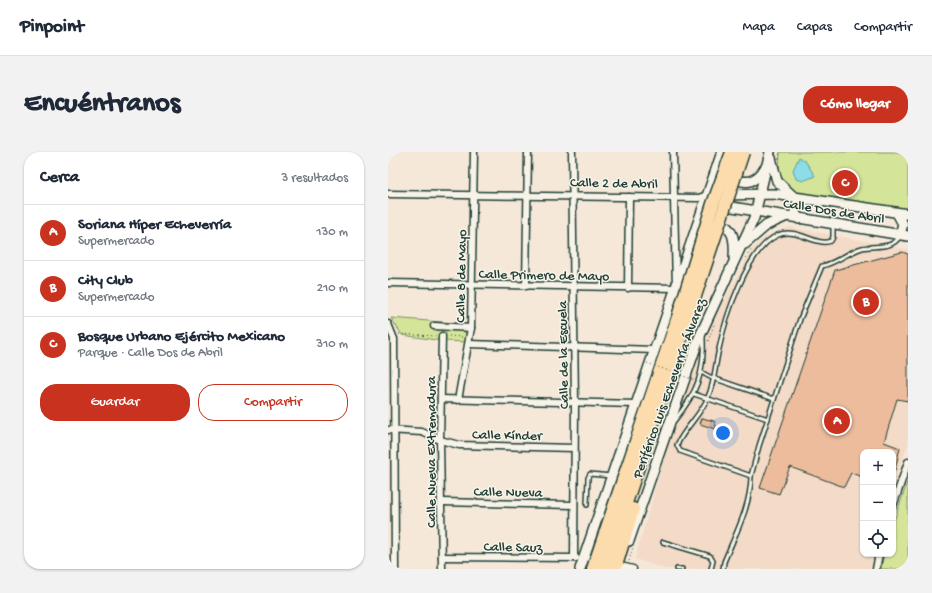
<!DOCTYPE html>
<html lang="es">
<meta charset="utf-8">
<style>
:root{--surface:#fff;--page:#f2f2f3;--text:#1f2937;--muted:#747a83;--line:#e0e1e3;--accent:#c8321e}
body{margin:0;font-family:"Gochi Hand",sans-serif;background:var(--page);color:var(--text)}
.controls{position:absolute;right:12px;bottom:12px;display:grid;overflow:hidden;border-radius:8px;box-shadow:0 1px 3px #0004}
.controls button{width:36px;height:36px;display:grid;place-items:center;padding:0;border:0;border-bottom:1px solid var(--line);background:var(--surface);color:var(--text);font:20px sans-serif}
.you{position:absolute;left:335px;top:281px;width:14px;height:14px;margin:-10px;border:3px solid #fff;border-radius:50%;background:#1a73e8;box-shadow:0 0 0 6px #1a73e833}
.badge{display:grid;place-items:center;width:26px;height:26px;border-radius:50%;background:var(--accent);color:#fff;font-size:13px;font-weight:700}
.pin{position:absolute;translate:-50% -50%;border:2px solid #fff;box-shadow:0 1px 4px #0006}
.list{margin:0;padding:0;list-style:none}
h2{display:flex;justify-content:space-between;align-items:center;height:52px;margin:0;padding:0 16px;font-size:17px}
h2 small{font-size:13px;font-weight:400;color:var(--muted)}
.list li{display:grid;grid-template-columns:26px 1fr auto;gap:12px;align-items:center;box-sizing:border-box;height:56px;padding:0 16px;border-top:1px solid var(--line)}
.list b{display:block;font-size:15px;white-space:nowrap}
.list p{margin:0;font-size:13px;white-space:nowrap;color:var(--muted)}
.list em{font-size:13px;font-style:normal;color:var(--muted)}
.actions{display:flex;gap:8px;padding:12px 16px}
.actions a{flex:1;padding:9px 0;border:1px solid var(--accent);border-radius:16px;text-align:center;font-size:14px;color:var(--accent)}
.actions .main{background:var(--accent);color:#fff}
.icon{flex:none;width:22px;height:22px;fill:none;stroke:currentColor;stroke-width:2;stroke-linecap:round;stroke-linejoin:round}
.map{position:relative;flex:none;width:520px;height:417px;overflow:hidden;border-radius:16px}
header{display:flex;align-items:center;gap:24px;box-sizing:border-box;height:56px;padding:0 20px;background:var(--surface);border-bottom:1px solid var(--line)}
header strong{font-size:19px}
nav{display:flex;gap:22px;margin-inline-start:auto;font-size:14px}
.intro{display:flex;align-items:center;justify-content:space-between;box-sizing:border-box;height:96px;padding:0 24px}
h1{margin:0;font-size:28px}
.button{padding:10px 18px;border-radius:16px;background:var(--accent);color:#fff;font-size:14px;font-weight:700}
main{display:flex;gap:24px;padding:0 24px}
aside{flex:1;background:var(--surface);border-radius:16px;box-shadow:0 1px 3px #0004}
.map>svg:first-child{display:block}
.built{fill:#f3dbc7}
.green{fill:#d4e498;stroke:#7a9066}
.water{fill:#8cdde8;stroke:#609da0}
.building{fill:#edbc9d;stroke:#1f3d34}
.lines{fill:none;stroke-linecap:round;stroke-linejoin:round}
.lane-casing{stroke:#1f3d34;stroke-width:6}
.street-casing{stroke:#1f3d34;stroke-width:9}
.secondary-casing{stroke:#1f3d34;stroke-width:12}
.highway-casing{stroke:#1f3d34;stroke-width:15}
.path{stroke:#1f3d34;stroke-width:1;stroke-dasharray:1 3;stroke-linecap:butt}
.lane{stroke:#f7f3e8;stroke-width:3}
.street{stroke:#f7f3e8;stroke-width:6}
.secondary{stroke:#f7f3e8;stroke-width:9}
.highway{stroke:#fcdcac;stroke-width:12}
.highway-bridge-casing{stroke:#1f3d34;stroke-width:15;stroke-linecap:butt}
.path-bridge{stroke:#1f3d34;stroke-width:1;stroke-dasharray:1 3;stroke-linecap:butt}
.highway-bridge{stroke:#fcdcac;stroke-width:12}
.labels{text-anchor:middle;stroke-width:3;stroke-linejoin:round;paint-order:stroke}
.street-label{font-size:14px;fill:#1f3d34;stroke:#f7f3e8}
</style>
<header>
<strong>Pinpoint</strong>
<nav><a>Mapa</a><a>Capas</a><a>Compartir</a></nav>
</header>
<div class="intro"><h1>Encuéntranos</h1><a class="button">Cómo llegar</a></div>
<main>
<aside>
<h2>Cerca<small>3 resultados</small></h2>
<ul class="list">
<li><span class="badge">A</span><div><b>Soriana Híper Echeverría</b><p>Supermercado</p></div><em>130 m</em></li>
<li><span class="badge">B</span><div><b>City Club</b><p>Supermercado</p></div><em>210 m</em></li>
<li><span class="badge">C</span><div><b>Bosque Urbano Ejército Mexicano</b><p>Parque · Calle Dos de Abril</p></div><em>310 m</em></li>
</ul>
<div class="actions"><a class="main">Guardar</a><a>Compartir</a></div>
</aside>
<div class="map">
<svg width="520" height="417" viewBox="0 0 520 417">
<rect width="100%" height="100%" fill="#f5e8d9"/>
<filter id="ink" filterUnits="userSpaceOnUse"><feTurbulence type="fractalNoise" baseFrequency=".025" numOctaves="2"/><feDisplacementMap in="SourceGraphic" scale="8" xChannelSelector="R" yChannelSelector="G"/><feConvolveMatrix kernelMatrix="1 2 1 2 8 2 1 2 1" color-interpolation-filters="sRGB"/></filter>
<g filter="url(#ink)">
<path class="built" d="M400 75 520 97V293L505 332V300H475V402H486L483 417H277L247 407 280 292 318 180 365 96 378 85Z"/>
<g class="green">
<path d="M392 0H520V60L404 40C389 31 391 15 392 0Z"/>
<path d="M3 166 79 172V190L55 189 14 183Z"/>
<path d="M520 328V417H493L496 402H505V372Z"/>
</g>
<path class="water" d="M411 5 418 10 427 24 415 29 408 27 405 18Z"/>
<g class="building">
<path d="M514 100 520 102V249L509 247 496 290 512 296 507 318H505V300H475V325L463 321 456 335 402 315 391 342 372 336 447 118Z"/>
<path d="M314 266 326 269 328 273 327 277 312 272Z"/>
</g>
<g class="lines">
<g class="lane-casing">
<g id="lane">
<path d="M445 73V85L443 89C428 95 409 75 390 83 359 96 337 167 331 197 327 213 327 229 320 245 313 263 297 275 289 293L292 299 363 324 371 294 412 167 434 114C449 111 460 100 474 96 487 93 504 98 512 84"/>
<path d="M313 220 322 225 386 247"/>
<path d="M306 242 380 267"/>
<path d="M286 269C309 241 317 221 315 185"/>
<path d="M199 353 200 326 202 322 223 324"/>
<path d="M275 390 322 404 325 409 323 417"/>
<path d="M289 417H294"/>
<path d="M335 417 336 410C347 383 363 354 363 324"/>
</g>
</g>
<g class="street-casing">
<g id="street">
<path d="M184 0 187 251 186 406"/>
<path d="M0 42 311 46 319 43"/>
<path d="M0 131 288 136 285 0"/>
<path d="M138 134 140 0"/>
<path d="M240 136 241 45"/>
<path d="M0 172 6 187 7 417"/>
<path d="M46 174 83 176"/>
<path d="M81 192 266 198"/>
<path d="M53 247 247 252"/>
<path d="M70 248 83 176 86 0"/>
<path d="M0 278 34 280 52 288 71 293 186 296"/>
<path d="M54 350 186 353"/>
<path d="M505 354 520 310"/>
<path d="M54 405 188 406"/>
<path d="M233 414 245 417"/>
<path d="M54 417 52 288 54 184"/>
<path d="M488 417 491 402"/>
</g>
</g>
<g class="secondary-casing">
<g id="secondary">
<path d="M383 6 389 29 406 45"/>
<path d="M343 22C355 35 369 30 377 16"/>
<path d="M335 43 386 42 520 62"/>
<path d="M332 53 520 84"/>
<path d="M509 61 515 72 512 82"/>
<path d="M411 67 407 61V55L412 50 419 48"/>
<path d="M326 72C347 71 347 91 346 106"/>
<path d="M357 92 379 73 397 65"/>
<path d="M241 389 311 186 366 66 382 0"/>
<path d="M192 417 334 0"/>
</g>
</g>
<g class="highway-casing">
<g id="highway">
<path d="M205 417 290 165"/>
<path d="M216 417 299 168"/>
<path d="M227 417 245 357"/>
</g>
</g>
<g class="path">
<path d="M391 7 392 0"/>
<path d="M355 109 364 97"/>
<path d="M11 182 48 184"/>
<path d="M61 184 76 185"/>
<path d="M320 189 326 173"/>
<path d="M241 409 245 395"/>
</g>
<use href="#lane" class="lane"/>
<use href="#street" class="street"/>
<use href="#secondary" class="secondary"/>
<use href="#highway" class="highway"/>
<g class="highway-bridge-casing">
<g id="highway-bridge">
<path d="M290 165 325 52 344 0"/>
<path d="M299 168 355 0"/>
</g>
</g>
<path class="path-bridge" d="M259 211 309 229"/>
<use href="#highway-bridge" class="highway-bridge"/>
</g>
</g>
<g class="labels">
<g class="street-label">
<text transform="translate(226 30) rotate(1)" y="5">Calle 2 de Abril</text>
<text transform="translate(446 58) rotate(9)" y="5">Calle Dos de Abril</text>
<text transform="translate(156 122) rotate(1)" y="5">Calle Primero de Mayo</text>
<text transform="translate(72 124) rotate(-89)" y="5">Calle 8 de Mayo</text>
<text transform="translate(174 203) rotate(-91)" y="5">Calle de la Escuela</text>
<text transform="translate(280 236) rotate(-70)" y="5">Periférico Luis Echeverría Álvarez</text>
<text transform="translate(119 282) rotate(1)" y="5">Calle Kínder</text>
<text transform="translate(42 300) rotate(-90)" y="5">Calle Nueva Extremadura</text>
<text transform="translate(120 339) rotate(1)" y="5">Calle Nueva</text>
<text transform="translate(125 394) rotate(1)" y="5">Calle Sauz</text>
</g>
</g>
</svg>
<div class="controls">
<button>+</button>
<button>−</button>
<button><svg class="icon" aria-label="locate" viewBox="0 0 24 24"><circle cx="12" cy="12" r="6"/><path d="M12 2v4M12 18v4M2 12h4M18 12h4"/></svg></button>
</div>
<div class="you"></div>
<div class="pin badge" style="left:449px;top:269px">A</div>
<div class="pin badge" style="left:478px;top:150px">B</div>
<div class="pin badge" style="left:457px;top:31px">C</div>
</div>
</main>
